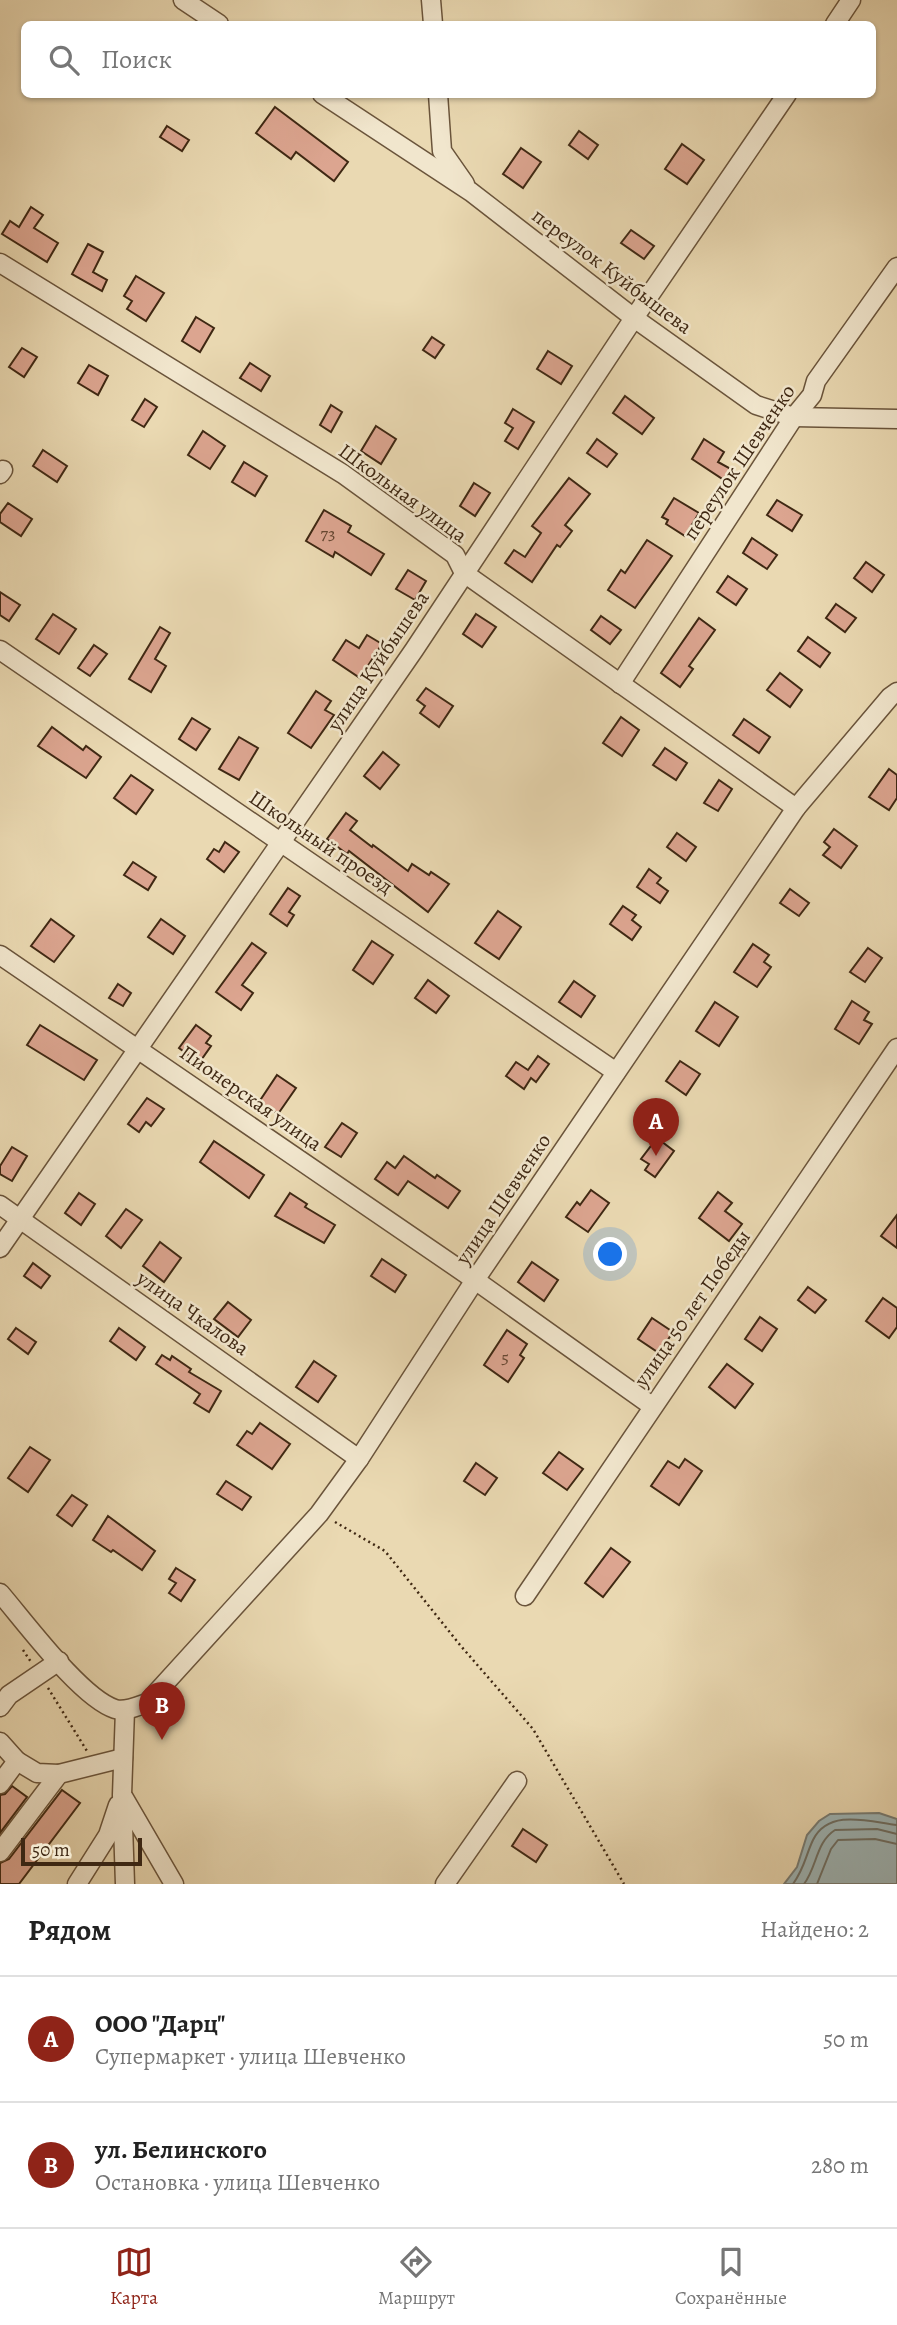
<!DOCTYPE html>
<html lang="ru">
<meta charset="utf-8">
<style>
:root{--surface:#fff;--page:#f6f6f6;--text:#222;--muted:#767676;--line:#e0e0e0;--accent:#8f2418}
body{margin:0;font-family:Alegreya,serif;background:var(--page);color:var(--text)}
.scale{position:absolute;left:21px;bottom:18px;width:121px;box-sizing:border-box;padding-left:7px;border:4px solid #3f2813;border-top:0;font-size:19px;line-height:24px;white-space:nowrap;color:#3f2813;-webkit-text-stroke:5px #f1e6cd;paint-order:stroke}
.you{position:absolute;left:611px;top:1255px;width:24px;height:24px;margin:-18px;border:5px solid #fff;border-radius:50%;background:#1a73e8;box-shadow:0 0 0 10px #1a73e833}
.badge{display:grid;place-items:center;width:46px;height:46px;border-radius:50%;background:var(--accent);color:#fff;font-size:23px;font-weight:700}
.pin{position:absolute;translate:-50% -58px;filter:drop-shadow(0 2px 4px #0008)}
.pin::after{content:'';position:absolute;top:37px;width:24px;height:21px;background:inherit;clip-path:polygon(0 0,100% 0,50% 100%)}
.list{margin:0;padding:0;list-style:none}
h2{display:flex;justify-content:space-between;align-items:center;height:91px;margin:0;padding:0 28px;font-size:30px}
h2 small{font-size:23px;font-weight:400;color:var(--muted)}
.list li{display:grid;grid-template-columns:46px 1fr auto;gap:21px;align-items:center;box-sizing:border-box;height:126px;padding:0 28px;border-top:2px solid var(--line)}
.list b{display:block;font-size:26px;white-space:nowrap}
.list p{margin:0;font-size:23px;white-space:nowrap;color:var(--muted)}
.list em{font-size:23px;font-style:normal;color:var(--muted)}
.icon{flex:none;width:38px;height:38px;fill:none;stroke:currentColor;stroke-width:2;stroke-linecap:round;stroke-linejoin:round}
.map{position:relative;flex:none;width:897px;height:1884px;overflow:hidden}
.search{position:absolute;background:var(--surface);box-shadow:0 2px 5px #0004;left:21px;right:21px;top:21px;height:77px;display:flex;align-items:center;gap:18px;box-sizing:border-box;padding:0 24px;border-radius:10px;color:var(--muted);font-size:26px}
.sheet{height:343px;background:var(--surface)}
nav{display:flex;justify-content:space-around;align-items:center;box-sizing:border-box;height:98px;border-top:2px solid var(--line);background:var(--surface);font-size:19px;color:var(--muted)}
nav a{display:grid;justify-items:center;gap:4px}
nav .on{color:var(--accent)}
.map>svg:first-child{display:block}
.water{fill:#9eb7b9;stroke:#787e77;stroke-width:2}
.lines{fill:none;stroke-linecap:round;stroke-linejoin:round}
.shore{stroke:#6e7066;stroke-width:2}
.building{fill:#dca590;stroke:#3f2813;stroke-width:2}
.minor-casing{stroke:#6a543b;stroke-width:21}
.path{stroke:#3f2813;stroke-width:2.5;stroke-dasharray:2 3.5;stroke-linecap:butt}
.minor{stroke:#f1e6cd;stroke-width:18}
.labels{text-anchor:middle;stroke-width:5;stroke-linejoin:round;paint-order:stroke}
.number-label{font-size:18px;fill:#664732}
.street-label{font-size:21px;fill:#3f2813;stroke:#f1e6cd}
</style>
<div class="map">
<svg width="897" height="1884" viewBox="0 0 897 1884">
<rect width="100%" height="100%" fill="#ead9b2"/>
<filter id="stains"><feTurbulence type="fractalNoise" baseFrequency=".00286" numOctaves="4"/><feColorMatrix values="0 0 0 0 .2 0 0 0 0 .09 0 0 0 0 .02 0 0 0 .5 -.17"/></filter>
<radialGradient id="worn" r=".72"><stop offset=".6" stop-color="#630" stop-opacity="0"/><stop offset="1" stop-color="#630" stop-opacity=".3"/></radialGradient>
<path class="water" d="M879 1813 897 1819V1884H784L797 1867 807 1835 819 1821 830 1814Z"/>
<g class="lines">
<g class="shore">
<path d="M793 1884C805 1867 805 1857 813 1840 829 1808 870 1822 897 1825"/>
<path d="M804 1884C817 1867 816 1842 835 1830L877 1829 897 1834"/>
<path d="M817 1884 831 1849 838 1840 875 1839 897 1844"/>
</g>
</g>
<g class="building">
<path d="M275 107 348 162 334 181 296 152 291 159 256 133Z"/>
<path d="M167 126 189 140 182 151 160 137Z"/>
<path d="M579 131 598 145 588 159 569 145Z"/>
<path d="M682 144 704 160 687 184 665 169Z"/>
<path d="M521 148 541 162 523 188 503 174Z"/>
<path d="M31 207 43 215 34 228 58 243 47 262 2 234 10 221 19 227Z"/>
<path d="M631 230 654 246 644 259 621 243Z"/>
<path d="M88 244 103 252 93 272 107 280 102 291 72 274Z"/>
<path d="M136 276 164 293 146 321 127 309 132 301 124 296Z"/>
<path d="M196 317 214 328 200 352 182 341Z"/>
<path d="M432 337 444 345 435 358 423 350Z"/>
<path d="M22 348 37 357 24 377 9 367Z"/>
<path d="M548 351 572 366 561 384 537 369Z"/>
<path d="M250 363 270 376 261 391 240 378Z"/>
<path d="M89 365 108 376 98 395 78 383Z"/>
<path d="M625 396 654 418 642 434 613 413Z"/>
<path d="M145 399 157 407 144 427 132 420Z"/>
<path d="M331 405 342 412 331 432 320 425Z"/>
<path d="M513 409 534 422 518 449 505 441 513 428 505 423Z"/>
<path d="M376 426 396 439 381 464 361 451Z"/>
<path d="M203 431 225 446 210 469 188 455Z"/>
<path d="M597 439 617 454 607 467 587 453Z"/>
<path d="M704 439 724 452 718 462 731 469 724 480 692 459Z"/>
<path d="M43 450 67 466 57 482 33 466Z"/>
<path d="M244 462 267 476 255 496 232 482Z"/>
<path d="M569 478 590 494 565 525 572 531 560 547 557 545 532 582 505 563 514 550 525 557 541 533 532 526Z"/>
<path d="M474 483 490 493 475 516 460 506Z"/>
<path d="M674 498 699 513 685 536 666 524 668 520 662 517Z"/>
<path d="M777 500 802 515 792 531 767 515Z"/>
<path d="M8 503 32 519 21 536 0 522V514Z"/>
<path d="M324 510 351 526 348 532 384 554 371 575 335 552 333 557 306 541Z"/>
<path d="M752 538 777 555 767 569 743 553Z"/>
<path d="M647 540 672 556 635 608 608 590 621 570 625 573Z"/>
<path d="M866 562 884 575 872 592 854 578Z"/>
<path d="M408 570 426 581 415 600 396 589Z"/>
<path d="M728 576 747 589 736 605 717 592Z"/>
<path d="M0 592 20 605 9 621 0 615Z"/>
<path d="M836 604 856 618 845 632 826 618Z"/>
<path d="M53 614 76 629 59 654 36 639Z"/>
<path d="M476 614 496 627 482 647 463 634Z"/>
<path d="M601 616 621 630 610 644 591 630Z"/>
<path d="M699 618 715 630 689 666 693 669 680 687 661 673Z"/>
<path d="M160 627 170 633 155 659 166 666 151 692 129 679Z"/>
<path d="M367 635 382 644 360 678 333 660 346 640 359 648Z"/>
<path d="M808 637 830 653 820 667 798 651Z"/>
<path d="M94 645 107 654 90 676 78 668Z"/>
<path d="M780 673 802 690 790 707 767 690Z"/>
<path d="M426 688 453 706 439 727 420 713 425 706 417 700Z"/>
<path d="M316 691 331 701 325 710 334 715 311 748 288 733Z"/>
<path d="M621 717 639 730 622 756 603 743Z"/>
<path d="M192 718 210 729 196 750 179 739Z"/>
<path d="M744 719 770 737 759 753 733 735Z"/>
<path d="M52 727 83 750 86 746 101 757 86 778 38 746Z"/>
<path d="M239 737 258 748 239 780 219 769Z"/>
<path d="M665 748 687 763 676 780 653 765Z"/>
<path d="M383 752 399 765 380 789 364 776Z"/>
<path d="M889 769 897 775V798L889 810 869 797Z"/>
<path d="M131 775 153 790 136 814 114 798Z"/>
<path d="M719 780 732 789 718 811 704 803Z"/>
<path d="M346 813 357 821 350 830 372 847 373 845 408 871 412 864 429 875 431 872 449 884 428 912 349 851 347 854 327 839Z"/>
<path d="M834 829 857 846 841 868 823 855 830 847 824 842Z"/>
<path d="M677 833 696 847 686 861 667 847Z"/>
<path d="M225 842 239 852 224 872 207 859 214 849 219 852Z"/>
<path d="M133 862 156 877 148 890 124 875Z"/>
<path d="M649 869 661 878 657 883 668 891 660 903 637 887Z"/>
<path d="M288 888 300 896 289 912 294 915 287 926 270 914Z"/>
<path d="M790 889 809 903 799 916 780 903Z"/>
<path d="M623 906 636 915 632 920 641 927 632 940 610 924Z"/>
<path d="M498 911 521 927 499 959 475 943Z"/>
<path d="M51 919 74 936 54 962 31 946Z"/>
<path d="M161 919 185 936 173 954 148 937Z"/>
<path d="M372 941 393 955 373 984 353 970Z"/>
<path d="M252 943 266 953 242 985 253 993 241 1010 216 992Z"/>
<path d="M753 944 769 955 764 962 771 967 757 987 734 972Z"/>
<path d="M868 948 882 958 865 982 850 972Z"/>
<path d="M428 980 449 996 436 1013 415 998Z"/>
<path d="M574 981 595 996 581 1017 559 1002Z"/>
<path d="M118 984 131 993 123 1006 109 998Z"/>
<path d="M852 1001 869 1012 864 1020 872 1024 859 1044 835 1029Z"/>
<path d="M715 1002 738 1017 719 1046 696 1031Z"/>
<path d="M40 1025 97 1060 84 1080 27 1045Z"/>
<path d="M196 1025 211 1036 206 1043 211 1046 199 1063 179 1048Z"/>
<path d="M538 1056 549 1064 536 1082 531 1078 524 1089 506 1076 516 1062 528 1070Z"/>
<path d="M680 1061 700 1074 686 1095 666 1081Z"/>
<path d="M277 1075 296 1088 278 1114 259 1102Z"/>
<path d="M147 1098 164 1109 151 1126 146 1122 139 1132 128 1124Z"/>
<path d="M342 1123 357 1133 341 1157 325 1147Z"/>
<path d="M657 1138 674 1151 655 1177 645 1170 649 1164 641 1159Z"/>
<path d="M214 1141 264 1175 249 1198 200 1162Z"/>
<path d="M12 1147 27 1156 12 1181 0 1174V1166Z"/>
<path d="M404 1156 435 1178 437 1175 460 1191 448 1208 408 1181 398 1195 375 1179 387 1162 395 1168Z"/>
<path d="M591 1190 609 1203 588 1232 566 1217 577 1202 580 1205Z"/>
<path d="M718 1192 732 1203 725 1211 742 1224 729 1241 699 1218Z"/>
<path d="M79 1193 95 1204 81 1225 65 1213Z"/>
<path d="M290 1193 307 1204 305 1207 335 1225 324 1243 275 1216Z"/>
<path d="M126 1209 142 1220 121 1248 106 1236Z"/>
<path d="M897 1215V1248L881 1236Z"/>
<path d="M160 1242 181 1258 164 1282 143 1266Z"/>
<path d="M382 1259 406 1275 395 1292 371 1276Z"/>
<path d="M532 1262 558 1280 544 1301 518 1282Z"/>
<path d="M33 1263 50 1276 41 1288 24 1276Z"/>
<path d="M808 1287 826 1300 815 1313 798 1300Z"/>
<path d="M883 1298 897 1308V1327L889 1338 866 1321Z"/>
<path d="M228 1302 251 1320 238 1337 214 1319Z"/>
<path d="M760 1317 777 1329 762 1351 745 1339Z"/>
<path d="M652 1318 673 1332 659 1353 638 1339Z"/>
<path d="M16 1328 36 1342 28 1354 8 1339Z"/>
<path d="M119 1328 145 1347 136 1360 110 1341Z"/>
<path d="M507 1330 527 1344 520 1355 524 1358 508 1382 484 1365Z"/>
<path d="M162 1355 170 1360 172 1356 191 1369 189 1372 221 1391 209 1412 194 1403 200 1394 156 1364Z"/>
<path d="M314 1361 336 1376 318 1402 296 1387Z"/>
<path d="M727 1364 753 1384 735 1408 709 1387Z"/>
<path d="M260 1423 290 1444 272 1469 237 1445 247 1431 252 1434Z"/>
<path d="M30 1447 50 1460 28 1492 8 1478Z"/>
<path d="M559 1452 583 1469 567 1490 543 1473Z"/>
<path d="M685 1459 702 1471 679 1505 651 1486 668 1461 679 1468Z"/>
<path d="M476 1463 497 1478 485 1495 464 1481Z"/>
<path d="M226 1481 251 1497 242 1510 217 1494Z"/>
<path d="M72 1495 87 1505 72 1526 57 1515Z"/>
<path d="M108 1516 155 1551 142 1570 113 1550 111 1552 93 1540Z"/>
<path d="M611 1548 630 1562 603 1597 585 1583Z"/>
<path d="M176 1568 195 1580 181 1601 169 1593 176 1583 169 1579Z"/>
<path d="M12 1786 27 1797 0 1833V1795L5 1794Z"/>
<path d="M62 1790 80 1803 19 1884H0V1863L9 1859Z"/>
<path d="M523 1829 547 1845 536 1862 512 1846Z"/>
</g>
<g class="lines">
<g class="minor-casing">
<g id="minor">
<path d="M183 0 219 24"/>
<path d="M431 0 433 24"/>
<path d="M835 24 851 0"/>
<path d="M322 94 471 192 634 318 756 405 794 417 897 419"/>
<path d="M438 94 442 151 465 184"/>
<path d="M0 263 343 474 455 555 464 573 796 808"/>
<path d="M0 474 3 470"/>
<path d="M0 650 616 1072"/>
<path d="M620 684 794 417 812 395 816 381 897 267"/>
<path d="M0 955 475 1280 652 1406"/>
<path d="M0 1205 359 1459"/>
<path d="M0 1248 414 650 634 318 787 94"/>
<path d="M0 1593C25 1622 81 1698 115 1709 125 1712 138 1706 147 1703L319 1514 359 1459 475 1280 796 808 890 697 897 692"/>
<path d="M525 1596 897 1048"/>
<path d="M0 1707 9 1695 59 1661"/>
<path d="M125 1710 122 1795 125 1884"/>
<path d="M0 1742 17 1761 0 1784"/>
<path d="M17 1761 37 1773 59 1774"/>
<path d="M124 1798 174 1884"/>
<path d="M0 1852 59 1774 123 1758"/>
<path d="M77 1884 108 1835 118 1805"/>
<path d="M445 1884 517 1781"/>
</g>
</g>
<g class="path">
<path d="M335 1522 385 1551 460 1645 533 1729 624 1884"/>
<path d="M23 1650 31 1662"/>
<path d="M48 1688 87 1751"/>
</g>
<use href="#minor" class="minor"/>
</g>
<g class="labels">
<g class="number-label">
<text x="328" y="539">73</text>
<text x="505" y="1363">5</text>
</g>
<g class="street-label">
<text transform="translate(612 271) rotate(37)" y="7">переулок Куйбышева</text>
<text transform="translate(739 462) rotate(-56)" y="7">переулок Шевченко</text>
<text transform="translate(403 493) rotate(36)" y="7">Школьная улица</text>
<text transform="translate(378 661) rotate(-56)" y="7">улица Куйбышева</text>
<text transform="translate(321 842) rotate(34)" y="7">Школьный проезд</text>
<text transform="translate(251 1098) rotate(35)" y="7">Пионерская улица</text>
<text transform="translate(503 1199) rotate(-56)" y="7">улица Шевченко</text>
<text transform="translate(692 1308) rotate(-55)" y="7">улица 50 лет Победы</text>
<text transform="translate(193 1313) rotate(35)" y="7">улица Чкалова</text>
</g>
</g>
<rect width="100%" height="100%" filter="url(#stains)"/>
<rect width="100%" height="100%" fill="url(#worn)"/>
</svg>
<div class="scale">50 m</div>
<div class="you"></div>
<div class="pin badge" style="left:656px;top:1156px">A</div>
<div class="pin badge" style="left:162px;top:1740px">B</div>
<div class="search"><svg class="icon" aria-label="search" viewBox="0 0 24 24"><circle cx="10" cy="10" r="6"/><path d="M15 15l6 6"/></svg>Поиск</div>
</div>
<section class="sheet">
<h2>Рядом<small>Найдено: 2</small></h2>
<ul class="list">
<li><span class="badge">A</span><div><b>ООО &quot;Дарц&quot;</b><p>Супермаркет · улица Шевченко</p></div><em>50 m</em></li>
<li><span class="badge">B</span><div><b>ул. Белинского</b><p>Остановка · улица Шевченко</p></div><em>280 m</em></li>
</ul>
</section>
<nav>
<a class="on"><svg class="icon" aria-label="map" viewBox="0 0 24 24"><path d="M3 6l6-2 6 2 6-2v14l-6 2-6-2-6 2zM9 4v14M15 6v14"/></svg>Карта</a>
<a><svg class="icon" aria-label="directions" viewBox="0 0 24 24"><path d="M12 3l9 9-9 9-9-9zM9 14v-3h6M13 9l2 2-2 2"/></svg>Маршрут</a>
<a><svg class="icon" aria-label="saved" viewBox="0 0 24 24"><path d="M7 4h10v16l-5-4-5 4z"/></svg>Сохранённые</a>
</nav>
